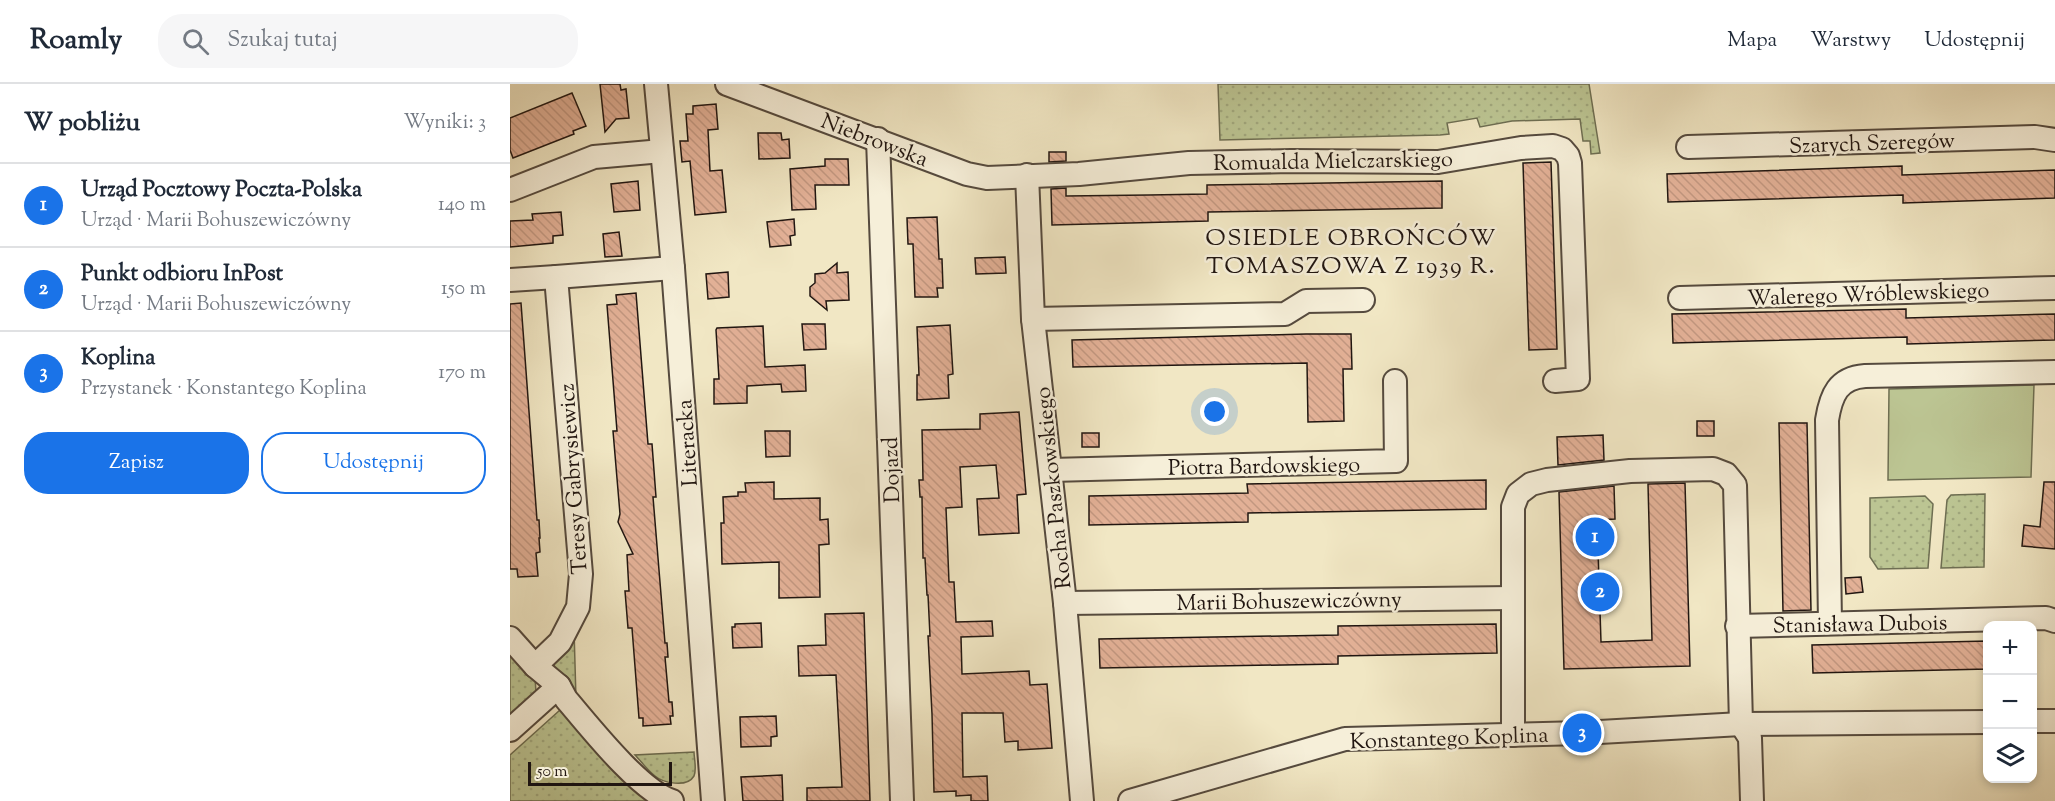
<!DOCTYPE html>
<html lang="pl">
<meta charset="utf-8">
<style>
:root{--surface:#fff;--page:#f6f6f7;--text:#1f2937;--muted:#747a83;--line:#e0e1e3;--accent:#1a73e8}
body{margin:0;font-family:"Sorts Mill Goudy",serif;background:var(--page);color:var(--text)}
.controls{position:absolute;right:18px;bottom:18px;display:grid;overflow:hidden;border-radius:12px;box-shadow:0 3px 9px #0003}
.controls button{width:54px;height:54px;display:grid;place-items:center;padding:0;border:0;border-bottom:2px solid var(--line);background:var(--surface);color:var(--text);font:30px sans-serif}
.scale{position:absolute;left:18px;bottom:15px;width:144px;box-sizing:border-box;padding-left:6px;border:3px solid #211611;border-top:0;font-size:16px;line-height:21px;white-space:nowrap;color:#211611;-webkit-text-stroke:4px #f6efd9;paint-order:stroke}
.you{position:absolute;left:705px;top:328px;width:21px;height:21px;margin:-15px;border:4px solid #fff;border-radius:50%;background:#1a73e8;box-shadow:0 0 0 9px #1a73e833}
.badge{display:grid;place-items:center;width:39px;height:39px;border-radius:50%;background:var(--accent);color:#fff;font-size:20px;font-weight:700}
.pin{position:absolute;translate:-50% -50%;border:3px solid #fff;box-shadow:0 2px 6px #0006}
.list{margin:0;padding:0;list-style:none}
h2{display:flex;justify-content:space-between;align-items:center;height:78px;margin:0;padding:0 24px;font-size:26px}
h2 small{font-size:20px;font-weight:400;color:var(--muted)}
.list li{display:grid;grid-template-columns:39px 1fr auto;gap:18px;align-items:center;box-sizing:border-box;height:84px;padding:0 24px;border-top:2px solid var(--line)}
.list b{display:block;font-size:22px;white-space:nowrap}
.list p{margin:0;font-size:20px;white-space:nowrap;color:var(--muted)}
.list em{font-size:20px;font-style:normal;color:var(--muted)}
.actions{display:flex;gap:12px;padding:18px 24px}
.actions a{flex:1;padding:14px 0;border:2px solid var(--accent);border-radius:24px;text-align:center;font-size:21px;color:var(--accent)}
.actions .main{background:var(--accent);color:#fff}
.icon{flex:none;width:33px;height:33px;fill:none;stroke:currentColor;stroke-width:2;stroke-linecap:round;stroke-linejoin:round}
.map{position:relative;flex:none;width:1545px;height:717px;overflow:hidden}
header{display:flex;align-items:center;gap:36px;box-sizing:border-box;height:84px;padding:0 30px;background:var(--surface);border-bottom:2px solid var(--line)}
header strong{font-size:28px}
nav{display:flex;gap:33px;margin-inline-start:auto;font-size:21px}
.search{width:420px;height:54px;background:var(--page);display:flex;align-items:center;gap:15px;box-sizing:border-box;padding:0 21px;border-radius:24px;color:var(--muted);font-size:22px}
main{display:flex}
aside{flex:1;background:var(--surface)}
.map>svg:first-child{display:block}
.green{fill:url(#green-dots);stroke:#6e6e52;stroke-width:1.5}
.pitch{fill:#bcc593;stroke:#6e6e52;stroke-width:1.5}
.building{fill:url(#building-back-hatch);stroke:#211611;stroke-width:1.5}
.lines{fill:none;stroke-linecap:round;stroke-linejoin:round}
.minor-casing{stroke:#554a3e;stroke-width:26}
.minor{stroke:#f6efd9;stroke-width:22}
.labels{text-anchor:middle;stroke-width:5;stroke-linejoin:round;paint-order:stroke}
.street-label{font-size:22px;fill:#211611;stroke:#f6efd9}
.neighbourhood-label{font-size:24px;letter-spacing:1.5px;fill:#211611;stroke:#f6efd9}
</style>
<header>
<strong>Roamly</strong>
<div class="search"><svg class="icon" aria-label="search" viewBox="0 0 24 24"><circle cx="10" cy="10" r="6"/><path d="M15 15l6 6"/></svg>Szukaj tutaj</div>
<nav><a>Mapa</a><a>Warstwy</a><a>Udostępnij</a></nav>
</header>
<main>
<aside>
<h2>W pobliżu<small>Wyniki: 3</small></h2>
<ul class="list">
<li><span class="badge">1</span><div><b>Urząd Pocztowy Poczta-Polska</b><p>Urząd · Marii Bohuszewiczówny</p></div><em>140 m</em></li>
<li><span class="badge">2</span><div><b>Punkt odbioru InPost</b><p>Urząd · Marii Bohuszewiczówny</p></div><em>150 m</em></li>
<li><span class="badge">3</span><div><b>Koplina</b><p>Przystanek · Konstantego Koplina</p></div><em>170 m</em></li>
</ul>
<div class="actions"><a class="main">Zapisz</a><a>Udostępnij</a></div>
</aside>
<div class="map">
<svg width="1545" height="717" viewBox="0 0 1545 717">
<defs>
<pattern id="green-dots" width="8" height="8" patternUnits="userSpaceOnUse" patternTransform="scale(1.5)"><rect width="8" height="8" fill="#bcc593"/><path d="M2 2h.1M6 6h.1" fill="none" stroke="#a1a87e" stroke-width="1.8" stroke-linecap="round"/></pattern>
<pattern id="building-back-hatch" width="6" height="6" patternUnits="userSpaceOnUse" patternTransform="scale(1.5)"><rect width="6" height="6" fill="#e2b096"/><path d="M-1 5l2 2M0 0l6 6M5-1l2 2" fill="none" stroke="#c29780"/></pattern>
</defs>
<rect width="100%" height="100%" fill="#f1e7c4"/>
<filter id="stains"><feTurbulence type="fractalNoise" baseFrequency=".00333" numOctaves="4"/><feColorMatrix values="0 0 0 0 .2 0 0 0 0 .09 0 0 0 0 .02 0 0 0 .5 -.17"/></filter>
<radialGradient id="worn" r=".72"><stop offset=".6" stop-color="#630" stop-opacity="0"/><stop offset="1" stop-color="#630" stop-opacity=".3"/></radialGradient>
<g class="green">
<path d="M708 0H1079L1090 69 1081 70 1080 57H1073L1070 35 1002 37 970 43 967 34 937 39 939 50 930 51 710 56Z"/>
<path d="M1475 410 1474 483 1431 484 1437 416 1441 411Z"/>
<path d="M1415 412 1423 420 1418 484 1368 485 1360 473V414Z"/>
<path d="M64 545 66 615 44 588V579Z"/>
<path d="M0 565 25 593 26 609 0 633Z"/>
<path d="M50 626 142 717H0V671Z"/>
<path d="M184 668C184 674 187 685 184 692 177 704 153 699 145 692 137 686 131 677 125 671Z"/>
</g>
<path class="pitch" d="M1524 301 1521 393 1378 396 1379 305Z"/>
<g class="building">
<path d="M90 0H110L111 6 116 5 119 34 106 35 95 48Z"/>
<path d="M62 9 76 42 63 47 64 50 3 74 0 66V34Z"/>
<path d="M206 20 208 45 198 46 200 87 212 86 216 128 185 131 180 77 172 78 170 57H178L176 30H183V22Z"/>
<path d="M248 49H271L272 56 279 55 280 74 249 75Z"/>
<path d="M539 68H556V77L539 78Z"/>
<path d="M315 75H338L339 101H305L306 125 282 126 280 85 315 82Z"/>
<path d="M1041 78 1047 265 1019 266 1013 79Z"/>
<path d="M1392 82V91L1545 86V114L1393 119V111L1158 118 1157 90Z"/>
<path d="M128 97 130 126 104 128 101 100Z"/>
<path d="M932 97V124L698 128V137L542 141 541 105 556 104V112L639 111 697 110V101Z"/>
<path d="M51 128 53 151 43 152V159L0 163V137L23 136 22 130Z"/>
<path d="M427 133 429 175H432L433 204H427L428 213H405L403 160H398L397 134Z"/>
<path d="M284 135 285 151 280 152 281 161 260 163 257 138Z"/>
<path d="M109 148 112 172 95 173 93 150Z"/>
<path d="M495 173 496 189 466 190 465 174Z"/>
<path d="M327 179V189L338 188 339 216 316 217 317 226 300 212V203L305 199V190L315 189Z"/>
<path d="M218 188 219 213 198 215 196 190Z"/>
<path d="M126 209 138 360H142L146 413H143L155 559H157L158 573H155L159 618H162L163 632H160L161 640 133 642V634H129L122 544H118L115 507H119L117 471 123 470 108 438 110 430 103 347H107L97 221 107 220 106 211Z"/>
<path d="M11 219 27 436H29L30 454H29L30 468 26 469 28 492 8 493 7 485H0V220Z"/>
<path d="M1396 225V234L1545 230V256L1397 260V253L1163 259 1162 230Z"/>
<path d="M292 240H315L316 265 294 266Z"/>
<path d="M440 241 443 290 438 291 439 314 407 316V291H409L407 243Z"/>
<path d="M253 242 255 283 295 281 296 307 272 308 271 300 237 302V319L204 320V295H209L206 246 207 244Z"/>
<path d="M796 250H841L842 285H833L834 337 798 338 797 279 563 283 562 256Z"/>
<path d="M509 328 516 410 507 411 509 449 469 451 467 415 489 414 486 381 450 383 452 423 436 424 439 498H444L446 538 482 537 483 552 451 553 452 590 519 587 520 601 537 600 542 664 508 666V657L495 658 493 629H452L453 693 477 692 478 717H461V711L446 712V707L424 708 422 630 418 552H420L418 511H417L415 474H413L412 413H410L409 396H413L412 346 470 345V330Z"/>
<rect x="1187" y="337" width="17" height="15"/>
<path d="M1269 339H1297L1301 526 1273 527Z"/>
<path d="M255 347H280V372L256 373Z"/>
<rect x="572" y="349" width="17" height="14"/>
<path d="M1093 351 1094 376 1048 381 1047 353Z"/>
<path d="M976 396V425L738 429V438L579 441V412L738 409 737 400Z"/>
<path d="M264 398V415L310 414V436L318 435 319 460 309 461 310 513 269 514V478L212 480 211 439H214L213 413 228 412V408H236L235 399Z"/>
<path d="M1534 398H1545V465L1512 462 1514 441 1530 443Z"/>
<path d="M1175 399 1180 582 1054 585 1049 408 1104 402 1105 435 1087 436 1091 558 1142 556 1138 400Z"/>
<path d="M1351 493 1353 508 1336 510 1335 494Z"/>
<path d="M354 529 360 717H297V704L332 703 326 591 289 592 288 562 316 561 315 530Z"/>
<path d="M251 539 252 563 223 564 222 543H225V540Z"/>
<path d="M986 540 987 569 828 572V580L590 584 589 555 828 551V542Z"/>
<path d="M1478 557V585L1303 589 1302 561Z"/>
<path d="M266 632 267 652 261 653V662L231 663 230 633Z"/>
<path d="M272 691 273 717H233L231 693Z"/>
</g>
<g class="lines">
<g class="minor-casing">
<g id="minor">
<path d="M146 0 163 184 203 717"/>
<path d="M217 0 457 90 477 94 569 90 679 79 781 77 928 78 1011 64 1043 62 1052 65 1058 72 1060 79 1068 295 1045 297"/>
<path d="M368 55 392 717"/>
<path d="M1178 63 1525 53 1545 56"/>
<path d="M517 91 523 235 555 519 572 717"/>
<path d="M0 106 84 73 152 67"/>
<path d="M0 196 46 193"/>
<path d="M1170 214 1545 204"/>
<path d="M523 235 775 230 796 217 853 216"/>
<path d="M541 386 886 377 885 297"/>
<path d="M555 519 1003 514"/>
<path d="M1320 539 1317 336C1321 311 1328 294 1355 292L1545 288"/>
<path d="M1227 542 1536 534 1545 537"/>
<path d="M0 554 25 582 49 602 56 615C79 642 130 707 162 717"/>
<path d="M25 582 50 558 68 523 71 490 46 193 163 184"/>
<path d="M1522 637H1545"/>
<path d="M1231 640 1240 654 1242 717"/>
<path d="M0 646 49 602"/>
<path d="M1003 651V423L1008 410 1021 400 1037 396 1120 387 1203 385 1216 390 1225 401 1231 640"/>
<path d="M620 717 835 655 1072 649 1231 640 1478 638"/>
</g>
</g>
<use href="#minor" class="minor"/>
</g>
<g class="labels">
<g class="street-label">
<text transform="translate(365 55) rotate(21)" y="8">Niebrowska</text>
<text transform="translate(1362 58) rotate(-2)" y="8">Szarych Szeregów</text>
<text transform="translate(823 76) rotate(-1)" y="8">Romualda Mielczarskiego</text>
<text transform="translate(1358 209) rotate(-2)" y="8">Walerego Wróblewskiego</text>
<text transform="translate(176 359) rotate(-94)" y="8">Literacka</text>
<text transform="translate(754 381) rotate(-1)" y="8">Piotra Bardowskiego</text>
<text transform="translate(380 386) rotate(-92)" y="8">Dojazd</text>
<text transform="translate(62 395) rotate(-94)" y="8">Teresy Gabrysiewicz</text>
<text transform="translate(542 404) rotate(-96)" y="8">Rocha Paszkowskiego</text>
<text transform="translate(779 516) rotate(-1)" y="8">Marii Bohuszewiczówny</text>
<text transform="translate(1350 539) rotate(-1)" y="8">Stanisława Dubois</text>
<text transform="translate(939 653) rotate(-2)" y="8">Konstantego Koplina</text>
</g>
<g class="neighbourhood-label">
<text x="841" y="161">OSIEDLE OBROŃCÓW<tspan x="841" dy="28">TOMASZOWA Z 1939 R.</tspan></text>
</g>
</g>
<rect width="100%" height="100%" filter="url(#stains)"/>
<rect width="100%" height="100%" fill="url(#worn)"/>
</svg>
<div class="controls">
<button>+</button>
<button>−</button>
<button><svg class="icon" aria-label="layers" viewBox="0 0 24 24"><path d="M12 4l9 5-9 5-9-5zM3 14l9 5 9-5"/></svg></button>
</div>
<div class="scale">50 m</div>
<div class="you"></div>
<div class="pin badge" style="left:1085px;top:453px">1</div>
<div class="pin badge" style="left:1090px;top:508px">2</div>
<div class="pin badge" style="left:1072px;top:649px">3</div>
</div>
</main>
